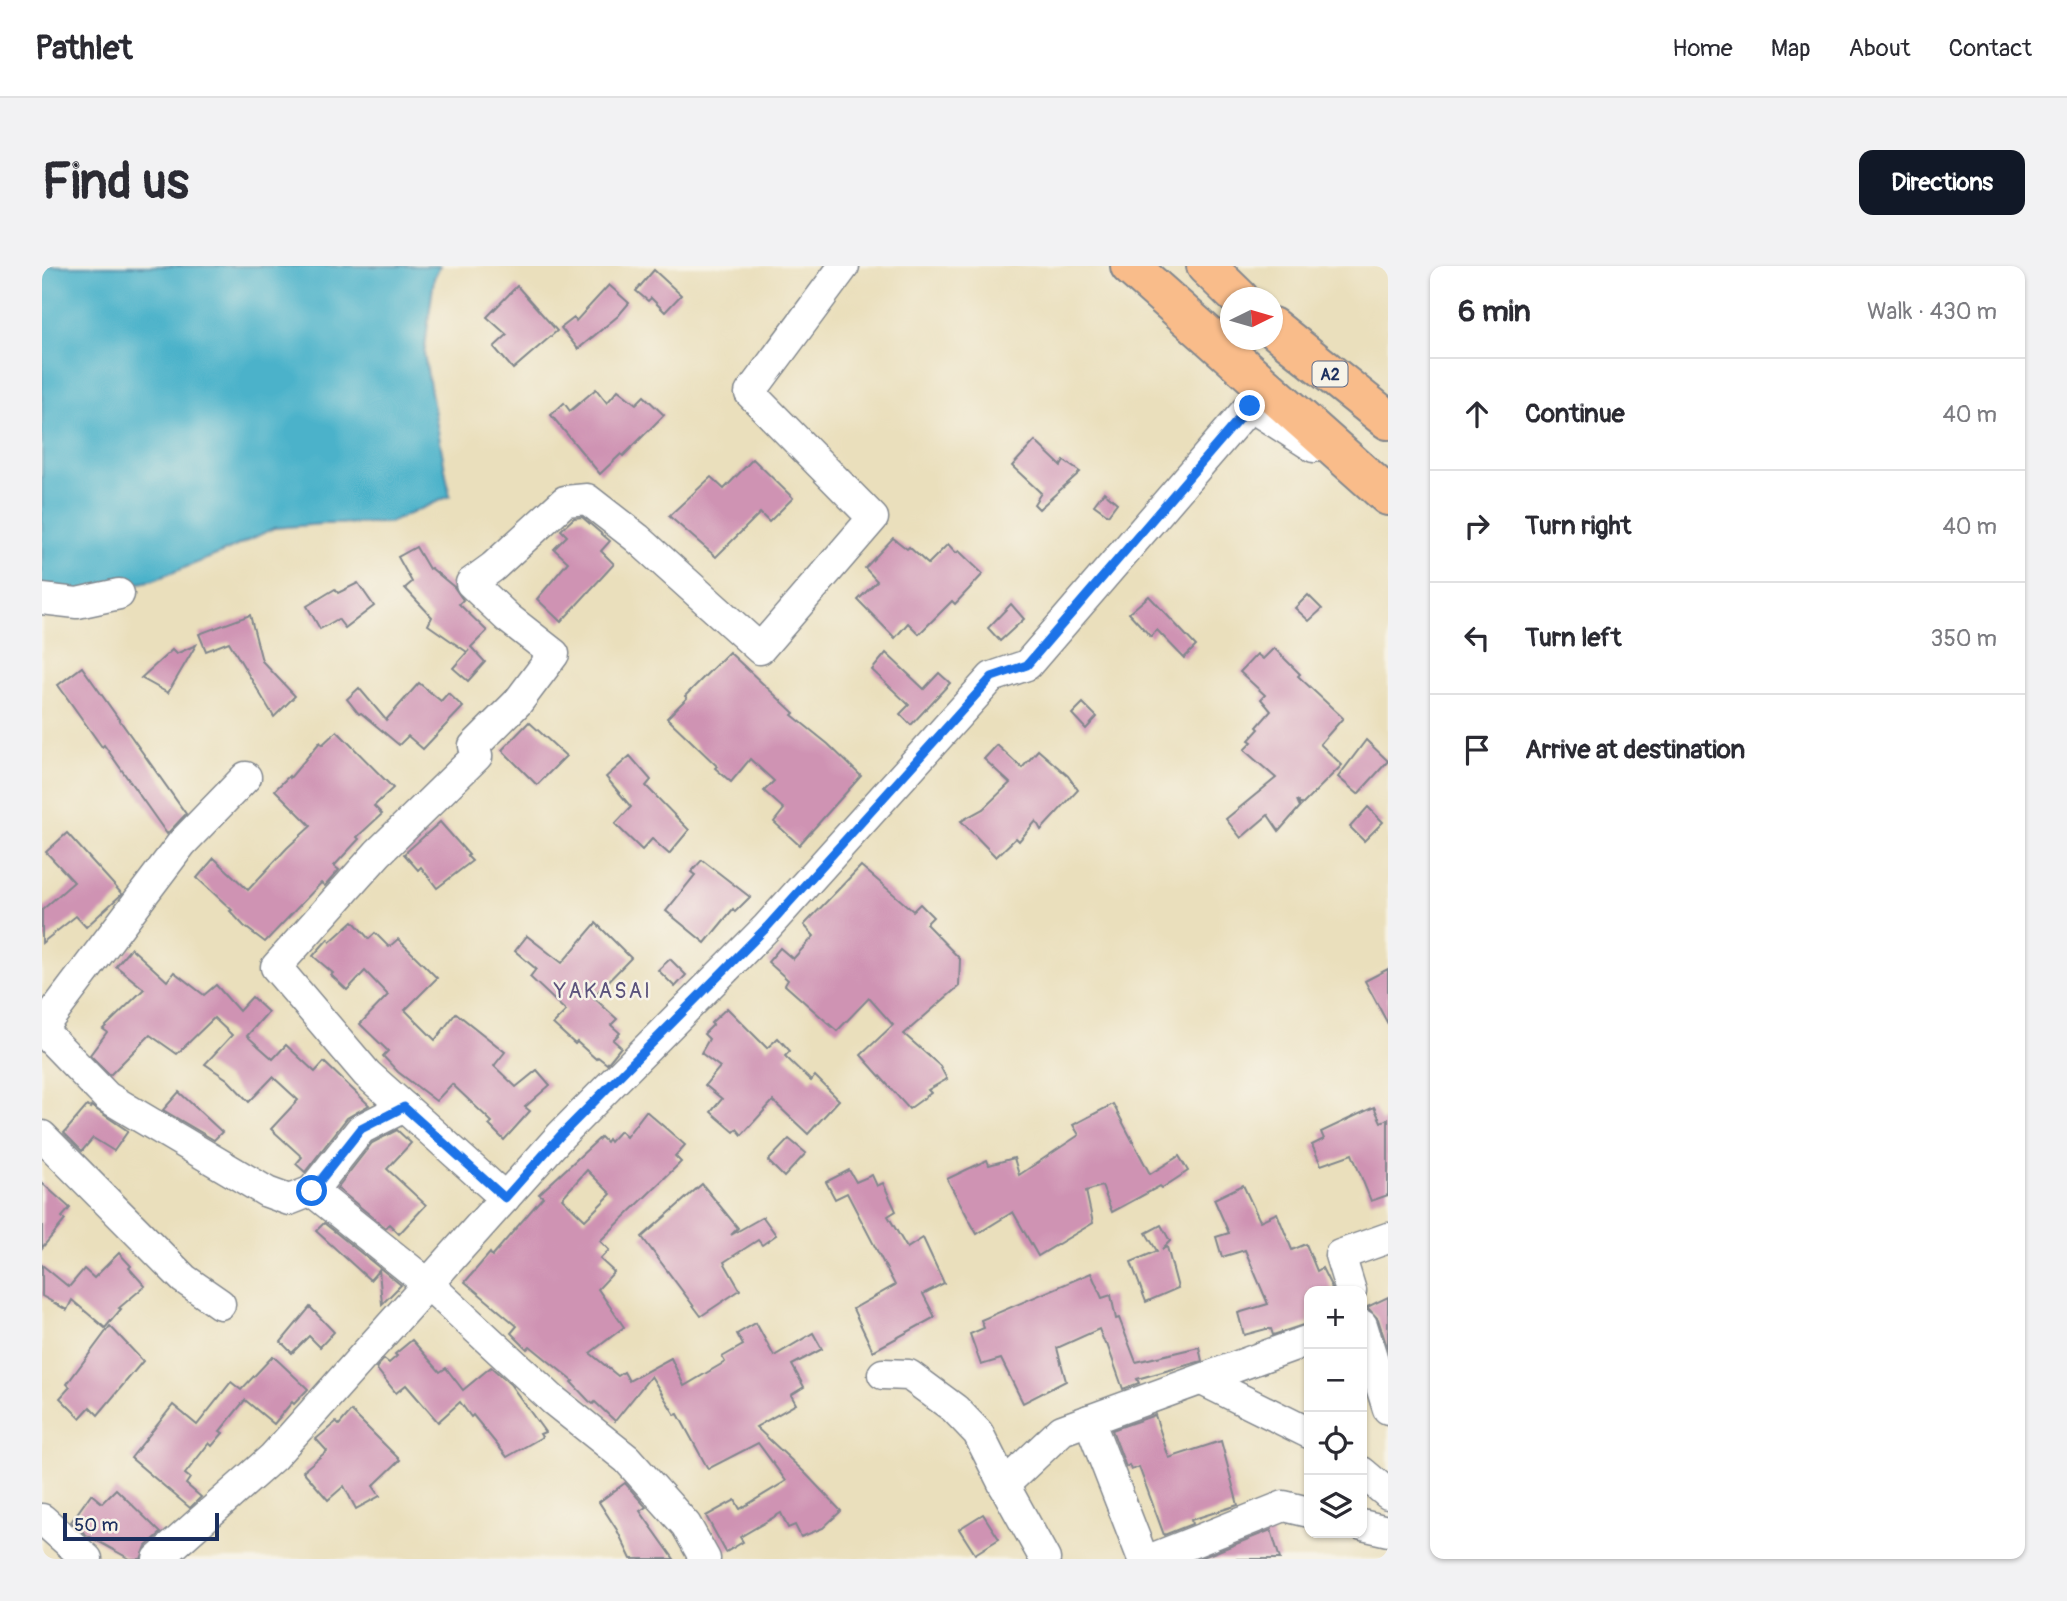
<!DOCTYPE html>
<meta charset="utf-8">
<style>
:root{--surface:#fff;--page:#f2f2f3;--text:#2b2b33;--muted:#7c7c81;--line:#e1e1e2;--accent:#111827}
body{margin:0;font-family:Pangolin,sans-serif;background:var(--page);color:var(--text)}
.controls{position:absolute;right:21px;bottom:21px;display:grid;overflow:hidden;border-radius:14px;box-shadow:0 2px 5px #0004}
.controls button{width:63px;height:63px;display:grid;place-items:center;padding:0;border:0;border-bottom:2px solid var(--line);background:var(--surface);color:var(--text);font:35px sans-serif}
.compass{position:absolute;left:1178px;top:21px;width:63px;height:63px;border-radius:50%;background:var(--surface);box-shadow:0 2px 5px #0004;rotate:85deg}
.scale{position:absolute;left:21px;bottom:18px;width:156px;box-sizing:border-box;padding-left:7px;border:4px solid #1b2f5e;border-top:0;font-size:19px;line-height:24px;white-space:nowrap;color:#1b2f5e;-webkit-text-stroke:5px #f7f3e8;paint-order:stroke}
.stop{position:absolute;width:21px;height:21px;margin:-16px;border:5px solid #1a73e8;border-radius:50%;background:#fff}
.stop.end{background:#1a73e8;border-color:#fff;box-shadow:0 2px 7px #0008}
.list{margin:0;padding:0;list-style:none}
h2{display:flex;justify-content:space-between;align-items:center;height:91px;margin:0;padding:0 28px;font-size:30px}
h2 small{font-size:23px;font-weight:400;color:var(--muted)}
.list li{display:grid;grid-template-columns:46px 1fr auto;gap:21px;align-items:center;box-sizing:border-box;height:112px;padding:0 28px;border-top:2px solid var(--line)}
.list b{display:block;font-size:26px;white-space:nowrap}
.list em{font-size:23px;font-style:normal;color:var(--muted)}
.icon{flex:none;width:38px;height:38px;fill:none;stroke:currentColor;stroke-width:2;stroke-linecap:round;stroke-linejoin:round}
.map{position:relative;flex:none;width:1346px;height:1293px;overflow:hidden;border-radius:14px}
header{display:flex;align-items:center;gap:42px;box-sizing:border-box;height:98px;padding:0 35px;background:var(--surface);border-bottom:2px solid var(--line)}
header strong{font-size:33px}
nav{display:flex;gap:38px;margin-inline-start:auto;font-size:24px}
.intro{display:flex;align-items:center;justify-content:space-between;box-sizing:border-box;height:168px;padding:0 42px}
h1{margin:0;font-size:49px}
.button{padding:18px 32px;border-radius:14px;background:var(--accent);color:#fff;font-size:24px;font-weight:700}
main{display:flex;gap:42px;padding:0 42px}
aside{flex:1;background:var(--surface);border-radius:14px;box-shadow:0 2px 5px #0004}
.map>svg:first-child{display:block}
.water{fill:#4bb2ca;stroke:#337094;stroke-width:2}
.building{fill:#cf93b3;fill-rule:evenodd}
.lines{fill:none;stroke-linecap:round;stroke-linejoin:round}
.minor-casing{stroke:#82878d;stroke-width:33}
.highway-casing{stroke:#82878d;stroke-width:42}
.minor{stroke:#fff;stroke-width:30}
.highway{stroke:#f9bc8a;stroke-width:38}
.route{stroke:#1a73e8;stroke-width:9}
.labels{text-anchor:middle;stroke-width:5;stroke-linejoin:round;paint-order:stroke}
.shield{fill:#f7f3e8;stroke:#5d6a87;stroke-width:2}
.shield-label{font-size:16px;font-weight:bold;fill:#1b2f5e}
.quarter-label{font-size:21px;letter-spacing:2px;fill:#5a527c;stroke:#f7f3e8}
</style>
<header>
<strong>Pathlet</strong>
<nav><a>Home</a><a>Map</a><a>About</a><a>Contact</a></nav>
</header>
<div class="intro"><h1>Find us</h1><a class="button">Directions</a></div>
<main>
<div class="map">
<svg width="1346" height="1293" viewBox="0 0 1346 1293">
<rect width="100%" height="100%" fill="#f7f3e8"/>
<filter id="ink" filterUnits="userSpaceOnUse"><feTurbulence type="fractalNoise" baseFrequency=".0143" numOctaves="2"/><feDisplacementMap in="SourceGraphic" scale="14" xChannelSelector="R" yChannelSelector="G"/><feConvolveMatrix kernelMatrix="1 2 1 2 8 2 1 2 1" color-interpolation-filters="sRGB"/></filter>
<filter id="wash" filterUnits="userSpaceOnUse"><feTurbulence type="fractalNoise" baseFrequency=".00686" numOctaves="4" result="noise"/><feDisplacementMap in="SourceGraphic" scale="28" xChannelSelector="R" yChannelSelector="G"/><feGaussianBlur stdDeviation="1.57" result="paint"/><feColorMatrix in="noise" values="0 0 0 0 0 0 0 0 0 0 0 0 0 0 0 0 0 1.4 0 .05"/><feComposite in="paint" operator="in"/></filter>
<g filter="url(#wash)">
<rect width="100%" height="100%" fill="#eadfbc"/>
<path class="water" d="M0 0H398L392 12 382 88 408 230 347 257 281 258 232 262 182 286 112 314 23 333 0 327Z"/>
<g id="blocks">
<g class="building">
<path d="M612 4 639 29 623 46 609 32 606 35 594 25Z"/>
<path d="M567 19 587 37 576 50 536 83 519 62 532 52 534 55Z"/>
<path d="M475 20 515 65 471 103 452 81 465 69 445 51Z"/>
<path d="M554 123 565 137 576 124 594 138 602 130 622 149 581 190 579 188 558 208 509 149 522 137 528 145Z"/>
<path d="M993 175 1019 200 1022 195 1038 206 997 243 992 238 999 227 970 200Z"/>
<path d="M711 193 751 232 727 256 718 247 674 291 627 250 669 211 682 223Z"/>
<path d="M1062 226 1075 237 1066 249 1052 239Z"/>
<path d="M540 251 568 275 559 285 572 298 519 356 495 333 526 296 512 283 525 270 519 264 532 252Z"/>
<path d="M851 272 865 283 867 281 886 298 906 278 914 287 917 285 941 308 913 338 910 335 877 368 866 357 853 372 816 334 835 315 823 302Z"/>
<path d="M374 281 387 303 389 302 412 321 421 334 417 338 445 365 429 381 443 396 426 415 411 402 427 384 425 386 386 359 390 351 363 322 370 316 356 291Z"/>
<path d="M316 317 332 340 303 362 296 353 278 363 265 340 293 323 296 327Z"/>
<path d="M1266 329 1280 343 1267 355 1253 342Z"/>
<path d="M1107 330 1154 380 1142 392 1115 364 1109 371 1087 347Z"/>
<path d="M969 338 982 353 958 375 946 362Z"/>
<path d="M208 349 220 395 253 430 232 451 187 376 164 385 157 368Z"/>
<path d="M154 379 126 427 99 412 130 384 134 388Z"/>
<path d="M1232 382 1258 408 1256 410 1301 452 1278 478 1300 499 1260 539 1255 534 1258 541 1237 565 1226 549 1199 572 1184 553 1234 512 1202 484 1210 476 1207 474 1217 463 1215 461 1229 445 1219 433 1223 429 1198 406 1215 388 1221 393Z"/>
<path d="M687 386 752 447 750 449 786 478 819 510 757 579 732 556 742 543 722 525 732 515 708 493 689 516 673 502 675 500 625 452 645 432 643 430Z"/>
<path d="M844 387 882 423 897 407 908 417 869 459 858 448 867 439 830 404Z"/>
<path d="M40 401 144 548 125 568 62 479 60 481 16 419Z"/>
<path d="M377 417 399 435 406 427 421 441 381 483 366 470 357 479 319 447 317 448 305 433 317 422 344 454Z"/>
<path d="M1041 437 1055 451 1044 463 1030 448Z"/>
<path d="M487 456 524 490 495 519 460 484Z"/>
<path d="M295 465 351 522 332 540 340 548 315 571 317 573 292 600 297 604 283 620 279 617 223 676 202 660 188 645 190 644 155 612 172 592 206 624 245 582 269 560 233 524 247 510 248 512 278 476 280 479Z"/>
<path d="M1324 474 1346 495 1316 528 1296 511Z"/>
<path d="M955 479 980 502 996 484 1026 510 1036 524 999 564 994 555 977 575 974 572 954 591 919 555 941 543 968 517 942 493Z"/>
<path d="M588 490 609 514 604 520 647 564 627 588 610 573 600 584 573 558 589 541 564 511Z"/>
<path d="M1326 541 1341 556 1322 575 1308 561Z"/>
<path d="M398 556 427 589 425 590 430 595 395 622 379 601 376 604 362 588Z"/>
<path d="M25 567 80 628 44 661 34 650 0 677V644L32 616 4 586Z"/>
<path d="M660 594 708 631 693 646 691 643 663 677 624 645 653 609 649 606Z"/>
<path d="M819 600 871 645 878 638 891 651 884 658 918 693 917 720 862 768 898 800 905 813 886 824 889 827 867 843 819 789 851 759 827 732 795 765 743 719 746 714 726 696 738 682 751 693 772 670 762 659Z"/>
<path d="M311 655 327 673 333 667 347 681 356 673 395 712 363 744 393 774 414 747 463 786 452 800 474 821 495 804 508 819 483 841 488 845 462 874 447 859 450 856 410 818 394 835 356 806 341 790 346 785 318 758 346 729 323 705 305 724 289 709 291 707 271 690 286 673 288 676Z"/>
<path d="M554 657 589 692 551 731 575 753 569 759 578 767 571 774 579 781 565 798 556 791 554 793 535 776 533 778 511 758 524 745 488 711 494 703 473 685 485 670 520 697Z"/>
<path d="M89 682 125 715 132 706 162 729 174 719 197 745 210 731 226 746 205 770 231 793 244 779 273 806 282 796 327 839 305 852 263 906 254 898 260 891 229 863 256 834 231 811 207 836 185 813 163 798 190 769 172 752 135 788 108 769 68 809 48 789 65 766 61 763 102 723 74 700Z"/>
<path d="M628 693 644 709 633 721 616 704Z"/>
<path d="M1346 703V758L1323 715Z"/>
<path d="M685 742 725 782 736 772 748 785 743 790 769 815 773 810 797 834 766 868 731 835 700 869 695 863 692 866 669 846 680 833 663 819 678 801 659 787 667 773 662 768 671 759 669 757 672 754Z"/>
<path d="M137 826 180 866 172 874 121 844Z"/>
<path d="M1071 838 1108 908 1137 890 1146 905 1120 922 1118 920 1070 946 1060 920 1044 925 1051 957 996 990 971 946 935 968 905 913 945 894 947 899 972 892 977 909 1037 869 1031 859Z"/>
<path d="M45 840 48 842 49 840 86 865 72 885 51 872 40 885 22 867Z"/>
<path d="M1332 841 1339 856 1346 853V929L1329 935 1310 888 1279 899 1270 879 1282 873 1279 866Z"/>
<path d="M604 845 643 879 633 890 639 896 558 975 567 984 558 993 572 1006 556 1023 582 1061 548 1087 576 1110 582 1106 587 1115 629 1092 642 1120 683 1096 680 1091 701 1079 695 1068 714 1057 732 1090 771 1067 780 1083 750 1099 762 1121 749 1129 754 1138 714 1161 762 1206 799 1245 781 1262 759 1271 753 1259 746 1262 739 1247 698 1271 701 1276 684 1286 664 1250 693 1234 698 1243 744 1215 716 1177 666 1203 636 1148 633 1149 609 1110 573 1155 553 1136 551 1138 547 1135 529 1116 531 1115 488 1080 485 1083 469 1067 475 1060 423 1016 448 987 450 990 501 931 497 928 559 871 564 876 566 873 568 876 578 865 584 871ZM545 904 569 928 543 954 520 932Z"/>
<path d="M355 864 369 877 345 903 384 939 357 968 347 958 344 962 295 922 330 877Z"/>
<path d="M747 873 764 887 742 911 726 895Z"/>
<path d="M807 904 814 916 830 909 835 920 841 917 854 945 846 950 865 982 881 972 902 1017 881 1028 893 1051 831 1085 811 1043 853 1019 805 927 793 933 784 916Z"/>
<path d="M0 917 28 942 20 951 23 954 0 982Z"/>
<path d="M660 918 696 962 689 969 721 951 734 969 720 979 716 974 682 996 698 1024 659 1050 600 971Z"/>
<path d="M1201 919 1218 955 1235 947 1250 984 1264 978 1275 1005 1280 1002 1288 1018 1291 1025H1267V1057L1231 1069 1229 1063H1224L1202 1069 1196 1047 1226 1038 1203 984 1180 991 1174 971 1187 967 1172 933Z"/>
<path d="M282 957 359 1019 340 1038 337 1004 328 1014 274 965Z"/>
<path d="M1119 959 1128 975 1120 983 1125 981 1136 1022 1104 1036 1089 996 1115 985 1104 967Z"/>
<path d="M77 987 89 1000 87 1002 103 1020 77 1042 79 1043 63 1062 30 1034 25 1044 0 1030V999L27 1021 42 1003 52 1012Z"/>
<path d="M1049 1007 1060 1032 1069 1029 1074 1053 1077 1052 1094 1096 1157 1081 1160 1095 1095 1113 1097 1117 1081 1123 1065 1078H1063L1057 1063 1015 1082 1024 1115 981 1137 959 1093 939 1099 928 1068 942 1062 939 1054Z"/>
<path d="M1346 1031V1084L1336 1053 1325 1041Z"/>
<path d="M268 1041 292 1066 278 1081 267 1070 250 1087 239 1076Z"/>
<path d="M68 1060 101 1095 56 1149 48 1141 38 1152 18 1132 28 1121 25 1118Z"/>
<path d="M370 1074 398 1106 404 1102 421 1124 449 1101 468 1118 503 1166 498 1168 500 1171 465 1191 431 1149 429 1151 418 1136 396 1156 364 1119 354 1127 334 1102 342 1093 347 1097 355 1090 353 1088Z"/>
<path d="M231 1090 266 1123 252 1138 250 1136 232 1158 203 1134 178 1165 181 1167 170 1180 167 1177 143 1208 148 1212 144 1218 159 1231 148 1242 89 1192 131 1139 155 1159 189 1116 199 1124Z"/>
<path d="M309 1145 358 1194 331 1220 338 1230 314 1243 302 1220 286 1234 261 1205 285 1185 274 1173 294 1156 297 1159Z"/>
<path d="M1113 1149 1127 1192 1179 1175 1196 1239 1149 1254 1150 1258 1122 1269 1097 1201 1089 1204 1087 1199 1084 1201 1070 1164Z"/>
<path d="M583 1217 604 1241 598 1245 632 1293H589L575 1264 557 1236Z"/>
<path d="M74 1223 119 1267 104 1280 99 1293H88L43 1268 29 1256 49 1228 60 1237Z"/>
<path d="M941 1248 957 1273 933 1288 917 1263Z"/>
<path d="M1229 1264 1238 1293H1156Z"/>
</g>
</g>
</g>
<g filter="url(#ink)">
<use href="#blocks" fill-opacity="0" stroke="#82878d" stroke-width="2"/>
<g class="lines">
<g class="minor-casing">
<g id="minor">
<path d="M0 333 35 337 77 328"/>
<path d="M0 762 140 577 204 511"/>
<path d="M0 764 65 831 225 926 247 934 270 925"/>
<path d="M362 841 463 932"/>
<path d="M0 870 142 1013 178 1038"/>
<path d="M1309 1025 1298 989 1346 972"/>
<path d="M1320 1059 1346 1143"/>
<path d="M841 1108 867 1109 913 1143 936 1167 962 1219"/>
<path d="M1160 1114 1267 1167"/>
<path d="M1047 1154 1101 1293"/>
<path d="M1320 1206 1346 1228"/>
<path d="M0 1253 45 1293"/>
<path d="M1320 1259 1346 1265"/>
<path d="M116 1293 231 1191 519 869 725 661 950 411 985 399 1208 140 1272 181"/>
<path d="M663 1293 644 1259 585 1193 511 1134 386 1018 270 925 319 863 362 841 325 808 234 701 336 587 435 490 432 480 476 436 512 388 466 352 429 317 451 301 523 235 545 233 595 272 718 383 831 252 708 127 802 0"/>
<path d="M1003 1293 962 1219 1020 1164 1267 1074"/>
<path d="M1109 1293 1242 1240 1267 1246"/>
</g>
</g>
<g class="highway-casing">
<g id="highway">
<path d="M1088 0 1346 230"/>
<path d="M1164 0 1197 32"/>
<path d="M1230 61 1346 154"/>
</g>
</g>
<use href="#minor" class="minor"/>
<use href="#highway" class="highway"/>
</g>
</g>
<g class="lines" filter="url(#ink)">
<path class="route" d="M270 925 319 863 362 841 463 932 519 869 725 661 950 411 985 399 1208 140"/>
</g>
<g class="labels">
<rect class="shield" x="1270.5" y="95.5" width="35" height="25" rx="5"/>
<g class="shield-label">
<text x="1288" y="114">A2</text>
</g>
<g class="quarter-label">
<text x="561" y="732">YAKASAI</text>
</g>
</g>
</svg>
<div class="controls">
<button>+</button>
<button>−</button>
<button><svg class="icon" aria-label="locate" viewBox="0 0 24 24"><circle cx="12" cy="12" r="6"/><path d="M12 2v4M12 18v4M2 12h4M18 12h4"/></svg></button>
<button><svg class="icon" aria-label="layers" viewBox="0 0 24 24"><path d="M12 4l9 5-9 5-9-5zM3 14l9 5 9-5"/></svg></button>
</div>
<svg class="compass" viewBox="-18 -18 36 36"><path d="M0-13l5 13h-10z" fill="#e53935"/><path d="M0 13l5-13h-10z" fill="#7c7c81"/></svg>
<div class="scale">50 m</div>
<div class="stop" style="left:270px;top:925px"></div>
<div class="stop end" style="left:1208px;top:140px"></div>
</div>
<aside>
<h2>6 min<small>Walk · 430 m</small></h2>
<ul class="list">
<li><svg class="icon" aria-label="ahead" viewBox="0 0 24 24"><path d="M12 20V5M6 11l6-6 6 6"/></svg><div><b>Continue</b></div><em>40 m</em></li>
<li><svg class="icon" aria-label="right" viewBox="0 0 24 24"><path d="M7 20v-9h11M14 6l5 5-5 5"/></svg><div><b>Turn right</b></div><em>40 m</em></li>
<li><svg class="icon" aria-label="left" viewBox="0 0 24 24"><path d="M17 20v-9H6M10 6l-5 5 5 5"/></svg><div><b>Turn left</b></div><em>350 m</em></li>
<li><svg class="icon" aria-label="arrive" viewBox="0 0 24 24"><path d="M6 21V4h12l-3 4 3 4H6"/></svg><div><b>Arrive at destination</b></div></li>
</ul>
</aside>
</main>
